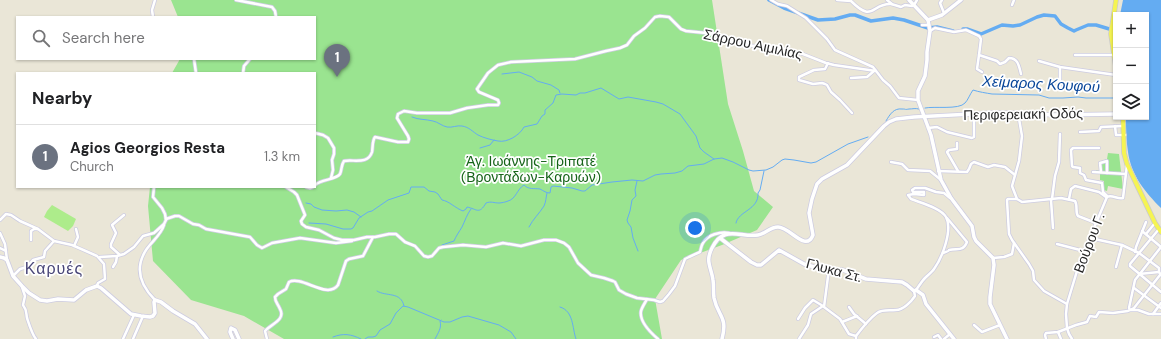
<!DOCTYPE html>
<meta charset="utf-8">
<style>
:root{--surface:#fff;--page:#f2f2f2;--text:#202124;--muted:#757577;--line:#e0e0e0;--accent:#382fff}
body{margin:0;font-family:"DM Sans",sans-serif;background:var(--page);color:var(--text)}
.controls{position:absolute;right:12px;top:12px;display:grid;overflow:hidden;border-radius:0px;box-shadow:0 1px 3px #0004}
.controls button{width:36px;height:36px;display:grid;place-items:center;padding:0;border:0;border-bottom:1px solid var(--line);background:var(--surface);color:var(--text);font:20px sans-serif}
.you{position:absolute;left:695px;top:228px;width:14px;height:14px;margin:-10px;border:3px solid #fff;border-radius:50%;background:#1a73e8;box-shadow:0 0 0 6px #1a73e833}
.badge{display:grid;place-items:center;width:26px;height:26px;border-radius:50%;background:var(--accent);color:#fff;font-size:13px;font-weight:700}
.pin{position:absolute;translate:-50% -33px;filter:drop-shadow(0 1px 2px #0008)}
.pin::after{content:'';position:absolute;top:21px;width:14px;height:12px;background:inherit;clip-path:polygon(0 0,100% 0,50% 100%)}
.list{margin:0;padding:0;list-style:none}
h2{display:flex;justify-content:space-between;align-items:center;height:52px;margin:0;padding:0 16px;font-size:17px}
h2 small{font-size:13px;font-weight:400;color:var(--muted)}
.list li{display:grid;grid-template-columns:26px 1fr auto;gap:12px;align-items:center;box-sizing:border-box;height:64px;padding:0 16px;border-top:1px solid var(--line)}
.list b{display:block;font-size:15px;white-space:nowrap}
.list p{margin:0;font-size:13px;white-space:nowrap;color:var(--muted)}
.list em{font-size:13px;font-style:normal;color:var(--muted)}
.icon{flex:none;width:22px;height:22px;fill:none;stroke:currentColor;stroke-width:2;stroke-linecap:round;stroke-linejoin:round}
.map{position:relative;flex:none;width:1161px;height:339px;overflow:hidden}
.search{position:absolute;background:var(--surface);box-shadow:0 1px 3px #0004;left:16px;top:16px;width:300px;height:44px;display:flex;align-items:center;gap:10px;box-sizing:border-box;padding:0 14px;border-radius:0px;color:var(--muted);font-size:15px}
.panel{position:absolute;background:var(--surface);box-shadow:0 1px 3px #0004;left:16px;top:72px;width:300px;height:116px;border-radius:0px}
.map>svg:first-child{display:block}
.green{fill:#9ae490}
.pitch{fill:#adec8b}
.water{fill:#64acf2}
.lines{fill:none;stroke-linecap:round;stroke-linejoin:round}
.stream{stroke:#64acf2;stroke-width:1}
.river{stroke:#64acf2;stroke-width:3.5}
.street-casing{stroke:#cdcce1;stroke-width:4}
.secondary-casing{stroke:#cdcce1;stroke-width:5}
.primary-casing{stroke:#cbcbcb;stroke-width:5.5}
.street{stroke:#fff;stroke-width:2.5}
.secondary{stroke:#fff;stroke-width:3.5}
.primary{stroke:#f5f452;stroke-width:4}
.labels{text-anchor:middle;stroke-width:3.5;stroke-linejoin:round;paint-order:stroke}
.street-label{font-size:14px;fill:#272727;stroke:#fff}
.park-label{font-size:14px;fill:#166418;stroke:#fff}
.water-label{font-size:15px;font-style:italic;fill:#094699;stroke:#fff}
.quarter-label{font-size:16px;letter-spacing:1px;fill:#494678;stroke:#fff}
</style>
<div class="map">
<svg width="1161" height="339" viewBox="0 0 1161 339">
<rect width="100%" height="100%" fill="#eae6d7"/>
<g class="green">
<path d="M171 0H712L728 104 743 151 754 191 773 207 757 230 722 245 681 260 655 299 662 339H284L244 316 191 300 153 261 148 206 150 187H315V73H172L180 59H315V17H178Z"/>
<path d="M1108 153 1119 154 1123 189 1108 186 1107 191 1104 190V181L1100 180V173H1096V170L1100 171 1099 162 1107 159Z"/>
</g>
<path class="pitch" d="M52 205 76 219 73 226 68 231 44 217 47 211Z"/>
<path class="water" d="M1123 0H1161V208C1145 192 1131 175 1128 152 1126 140 1126 128 1126 117H1146V15H1120Z"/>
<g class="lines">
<g class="stream">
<path d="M502 74 519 72 532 77 537 81 551 85 559 90 560 93"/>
<path d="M925 108C934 106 959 110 965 103 968 100 970 94 973 90 979 92 986 93 992 94L1039 95 1049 98H1063L1078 97 1086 98H1116"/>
<path d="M412 117C419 120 425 119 433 121 438 122 442 126 447 127 452 128 457 125 462 126 469 127 473 132 478 135 484 138 492 140 498 141 507 143 520 135 524 127L537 124 542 116 545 114V110L553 103 556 95 562 94 576 95 580 93H585L601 88 619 99 628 97 656 102 663 104 680 114 696 136 700 148 704 152 714 159"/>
<path d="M886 121C890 114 894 108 902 109 908 109 903 110 909 109 913 109 915 108 919 109"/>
<path d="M480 148 490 145 494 140"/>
<path d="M637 181 635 190 636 196 632 200 630 211 627 220 628 223 631 227 633 238 638 251"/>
<path d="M306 203 311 204 314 207 322 210 336 211 347 210 354 212 361 217"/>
<path d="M309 223 326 224 343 229H351L353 228 359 218 368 212 372 211 388 200 409 193 411 187H424L429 191 435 192 438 194 442 200C449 201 455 208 463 211L466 209 467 207C477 209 479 215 486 203 491 201 494 203 499 203 501 203 506 202 508 201 516 199 517 189 524 185 529 190 534 188 540 189 544 191 546 193 550 193L551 187 553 186 572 188 582 191H585L592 185 612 182 632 180 643 181 655 175 661 174 675 173 682 171 688 166 704 164 714 159 722 158 733 162 749 170 753 171 766 170 773 167 782 160 785 159 794 160 811 163 816 162 848 144 868 137"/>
<path d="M736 223C738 211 759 210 758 193L760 190 764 171"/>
<path d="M529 227C533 219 539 214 544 206 546 202 546 197 547 193"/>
<path d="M442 245 454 241C456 236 459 232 462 227 465 221 467 214 471 209"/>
<path d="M377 291C386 297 401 291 404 306"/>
<path d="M560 307C574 311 572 328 576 339"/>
<path d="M333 337C343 333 351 334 361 339"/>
<path d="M365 339 368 337H373L376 336 380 330 390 324 396 313 403 306 408 307 444 322H450L462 317 468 316 499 325 511 332 516 339"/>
<path d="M435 339C438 333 442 328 440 321L441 320"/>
</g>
<g class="river">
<path d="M769 0 784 8 818 20 835 19 850 15H855L871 21 893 18 904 20 928 28 937 27 953 31"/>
<path d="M963 29H967L981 34 1002 25 1013 26 1020 25 1037 17 1044 15 1055 16 1061 24 1068 28 1074 31 1076 30 1088 25H1096L1116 31"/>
</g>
<g class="street-casing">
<g id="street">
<path d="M236 0 272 7 275 11 276 17"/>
<path d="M771 0 778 4 787 6 806 18 827 39 835 50 873 67 883 80 890 86 899 98 918 100"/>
<path d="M837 0 851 1C874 24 871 3 891 4 895 5 898 6 901 7L905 5 912 6 913 5"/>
<path d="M887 0 892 4"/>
<path d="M942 0 940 3 944 13"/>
<path d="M914 5 917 0"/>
<path d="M1012 5 1014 0"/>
<path d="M153 17 152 10 155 0"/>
<path d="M922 25H929"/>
<path d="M930 31 935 28 954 32 966 30 979 36 981 39 979 55 997 61 1000 64 1005 62 1009 58C1018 58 1019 66 1021 74"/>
<path d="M979 55 977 69 982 72"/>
<path d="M1075 55H1114"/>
<path d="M194 59 196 73"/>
<path d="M1039 61 1060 67 1116 75"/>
<path d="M828 63 825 69 814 70 799 77V80L813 84 822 83 825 84 827 85 831 92 840 100 852 113"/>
<path d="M1060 67V87"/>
<path d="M243 73 244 66 250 59"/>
<path d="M851 78 867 77 874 71"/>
<path d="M1018 113 1022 136 1019 161 1012 186 1017 199 1022 202 1061 198 1075 201C1078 206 1075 212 1078 216L1096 223"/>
<path d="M1115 126 1116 135H1125"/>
<path d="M928 128 937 127 947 132 972 138 974 137V115"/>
<path d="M1080 132 1099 131 1101 127 1123 126"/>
<path d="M315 133 323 135 328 138 334 148V154L332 160 333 170 331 178"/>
<path d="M957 143V149L949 150 947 152 958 171"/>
<path d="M1099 148H1073L1071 150 1072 166 1073 167 1080 168V173L1084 175 1086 180 1102 183 1103 192 1107 196"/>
<path d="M891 162 902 164 908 170 930 171 941 180"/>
<path d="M938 171 967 172 969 169 971 164 974 162 988 167 994 165 1005 167 1015 175"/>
<path d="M1093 172 1126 174"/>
<path d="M1101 172 1100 163 1107 161V173"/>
<path d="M315 185C321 179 336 180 340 174 342 170 341 165 344 161 353 159 368 165 372 152 373 147 372 141 375 137L398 142H408L409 139 408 136 397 118 398 114 404 111 417 113H450L467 108 488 105H498L499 103 498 100 479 92 477 89 488 73 498 65 511 62 575 59 606 51 620 48 627 45 634 36 645 28 655 17 660 16 669 17 681 29 686 31 716 34 730 41 743 45 778 48 803 54 826 63 834 65 876 71"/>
<path d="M286 187 294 192 297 195 305 215 301 221 302 224 306 227 319 230 334 238 342 240H354L367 237H375L389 234H396L405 242 415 246 424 256 428 257 432 256 439 248 443 247 463 245 486 247 503 243 521 246 544 240H556L564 243 569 247 578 263 591 275 604 278 613 281 615 282 619 290 626 294 637 298 654 300 660 302 663 301 669 294 675 286 685 259 689 257 700 252C701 249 701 246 703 243 707 235 721 231 729 233"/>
<path d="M306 187 310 188 313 187"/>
<path d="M1017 199H1008L1007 200 1009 234 1012 240 1029 264 1033 271 1034 280 1044 291 1067 304"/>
<path d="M1052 199 1055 176 1059 162 1060 134"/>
<path d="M1069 199 1071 189 1075 186 1099 192 1106 197"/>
<path d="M1051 200 1053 228"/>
<path d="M166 219 175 216H179L193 224 199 225 206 229 250 237 257 245 262 248 272 243 300 238 336 243 352 241"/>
<path d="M0 220 6 214 11 215 20 221 38 229 54 241 72 245 97 256 104 264 105 279 98 283 97 286"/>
<path d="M1159 229 1130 264V266L1161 292"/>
<path d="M1142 231 1161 247"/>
<path d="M0 233 5 244 7 260"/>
<path d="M1146 234 1155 223"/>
<path d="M1090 238 1122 245 1139 253 1159 268V272L1161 275"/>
<path d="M31 240V231L34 229H38"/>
<path d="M1057 244 1084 251"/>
<path d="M74 246 78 237 76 229"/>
<path d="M1161 247 1135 280 1129 308 1130 310H1138L1149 314H1161"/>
<path d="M0 248 6 251"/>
<path d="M1135 252 1136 247 1146 222"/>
<path d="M943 253C943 253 949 251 949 250 958 248 963 252 967 242L947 218"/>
<path d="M120 255 111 247V244L116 233 112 225 124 215"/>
<path d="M100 257 117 256 124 254 134 247 143 236 154 233 164 224 166 220 165 214 162 208 153 197 154 187"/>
<path d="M993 258 1004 257 1012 254 1014 243"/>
<path d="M113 267 116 262 117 256"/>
<path d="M1116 267 1122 245"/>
<path d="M829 269 824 307 840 319 849 334 856 336V339"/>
<path d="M1139 274 1159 272"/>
<path d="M13 276 20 269 27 267 33 260 44 257 45 251 54 241"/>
<path d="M22 287 25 296 23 305C27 310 26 313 27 318 29 324 32 334 36 339"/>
<path d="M1134 288 1161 308"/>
<path d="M916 290C919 286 922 281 925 278 928 275 932 272 934 269 942 258 953 230 946 217 941 208 921 203 911 199L908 195 914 194 924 195V192H913L912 190 915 188H925L936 192 944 193 950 198"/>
<path d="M647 299C645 303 642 307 641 311 639 322 651 333 658 339"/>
<path d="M155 300C141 286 134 269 146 250 152 241 161 235 164 225"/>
<path d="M849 307 854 314 866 324"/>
<path d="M1153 314 1161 303"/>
<path d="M798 319 805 308 813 300 823 306"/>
<path d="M842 322 857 316"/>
<path d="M974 325 982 332 1000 325"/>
<path d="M1058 332 1061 339"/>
<path d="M856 336C862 328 869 319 877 313 883 309 889 311 896 310 903 310 911 302 915 296L914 291"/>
<path d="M934 337 938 335 941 339"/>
<path d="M123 339 134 315"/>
<path d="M133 339 143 316"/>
<path d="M267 339 265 331C271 324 286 320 280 309 278 304 275 302 275 297L278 294 286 289 289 282C302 275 327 300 338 285L346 261 349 259 363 256 373 237"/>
<path d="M799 339 808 325 811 314 823 306"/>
<path d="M944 339 950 334"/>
<path d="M1046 339 1045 335 1046 333 1058 332 1076 325 1087 322 1090 316 1096 317 1099 312 1113 313 1128 311 1134 308 1160 275"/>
<path d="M1072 339 1069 334 1067 328 1066 314 1067 304 1080 261 1107 197C1112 194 1118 200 1123 198L1127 165"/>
</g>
</g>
<g class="secondary-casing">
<g id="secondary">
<path d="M909 0 928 20 930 31 927 52V60L925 76 918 91V100L931 135 941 180 951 198 972 226 974 237 976 241 993 258 994 265 990 297V304L1007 339"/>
<path d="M928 20 942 15 961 0"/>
<path d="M720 238 751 262 757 265H761L779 250 804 264 821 269 843 270 866 279 902 282 907 285 914 291 916 290 923 295 926 304 954 339"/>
<path d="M0 257 4 258 7 260 13 276 22 286 29 293 40 300 47 301 58 299 74 300 86 290 97 286 101 288 131 314 141 316 150 317 153 316 155 313 154 302 155 300 161 302 173 311 195 324 207 339"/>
<path d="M233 339 230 332 231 328 235 330 239 339"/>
<path d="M722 339C728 316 718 317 714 298 713 292 714 286 713 280 711 266 705 262 712 248 724 224 740 238 758 235 765 234 770 227 778 227 790 227 806 253 813 235L809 213 812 199 817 184 822 179 847 165 884 126 889 122 896 119 914 117 991 113H1018L1053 115 1116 114"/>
</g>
</g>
<g class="primary-casing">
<g id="primary">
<path d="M1116 0 1111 34 1116 67"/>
<path d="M1123 117 1124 153 1127 164 1155 223 1161 232"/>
</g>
</g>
<use href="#street" class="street"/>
<use href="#secondary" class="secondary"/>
<use href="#primary" class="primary"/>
</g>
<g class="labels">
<g class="street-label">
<text transform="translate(753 44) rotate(12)" y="5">Σάρρου Αιμιλίας</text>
<text transform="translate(1023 114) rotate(-1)" y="5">Περιφερειακή Οδός</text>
<text transform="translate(1089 243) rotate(-69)" y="5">Βούρου Γ.</text>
<text transform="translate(834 270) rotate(15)" y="5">Γλυκα Στ.</text>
</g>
<g class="park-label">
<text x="531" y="166">Άγ. Ιωάννης-Τριπατέ<tspan x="531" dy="16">(Βροντάδων-Καρυών)</tspan></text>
</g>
<g class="water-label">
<text transform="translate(1041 84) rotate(3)" y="5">Χείμαρος Κουφού</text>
</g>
<g class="quarter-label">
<text x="54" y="274">Καρυές</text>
</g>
</g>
</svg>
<div class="controls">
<button>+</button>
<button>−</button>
<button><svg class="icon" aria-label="layers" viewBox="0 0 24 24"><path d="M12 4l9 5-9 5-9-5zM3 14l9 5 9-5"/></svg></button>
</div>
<div class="you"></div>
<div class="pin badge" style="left:337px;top:77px;background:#6b7280">1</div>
<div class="search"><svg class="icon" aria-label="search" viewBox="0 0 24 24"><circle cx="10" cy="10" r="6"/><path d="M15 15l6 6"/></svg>Search here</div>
<section class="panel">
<h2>Nearby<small></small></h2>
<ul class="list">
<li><span class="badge" style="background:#6b7280">1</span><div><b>Agios Georgios Resta</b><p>Church</p></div><em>1.3 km</em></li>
</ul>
</section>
</div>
